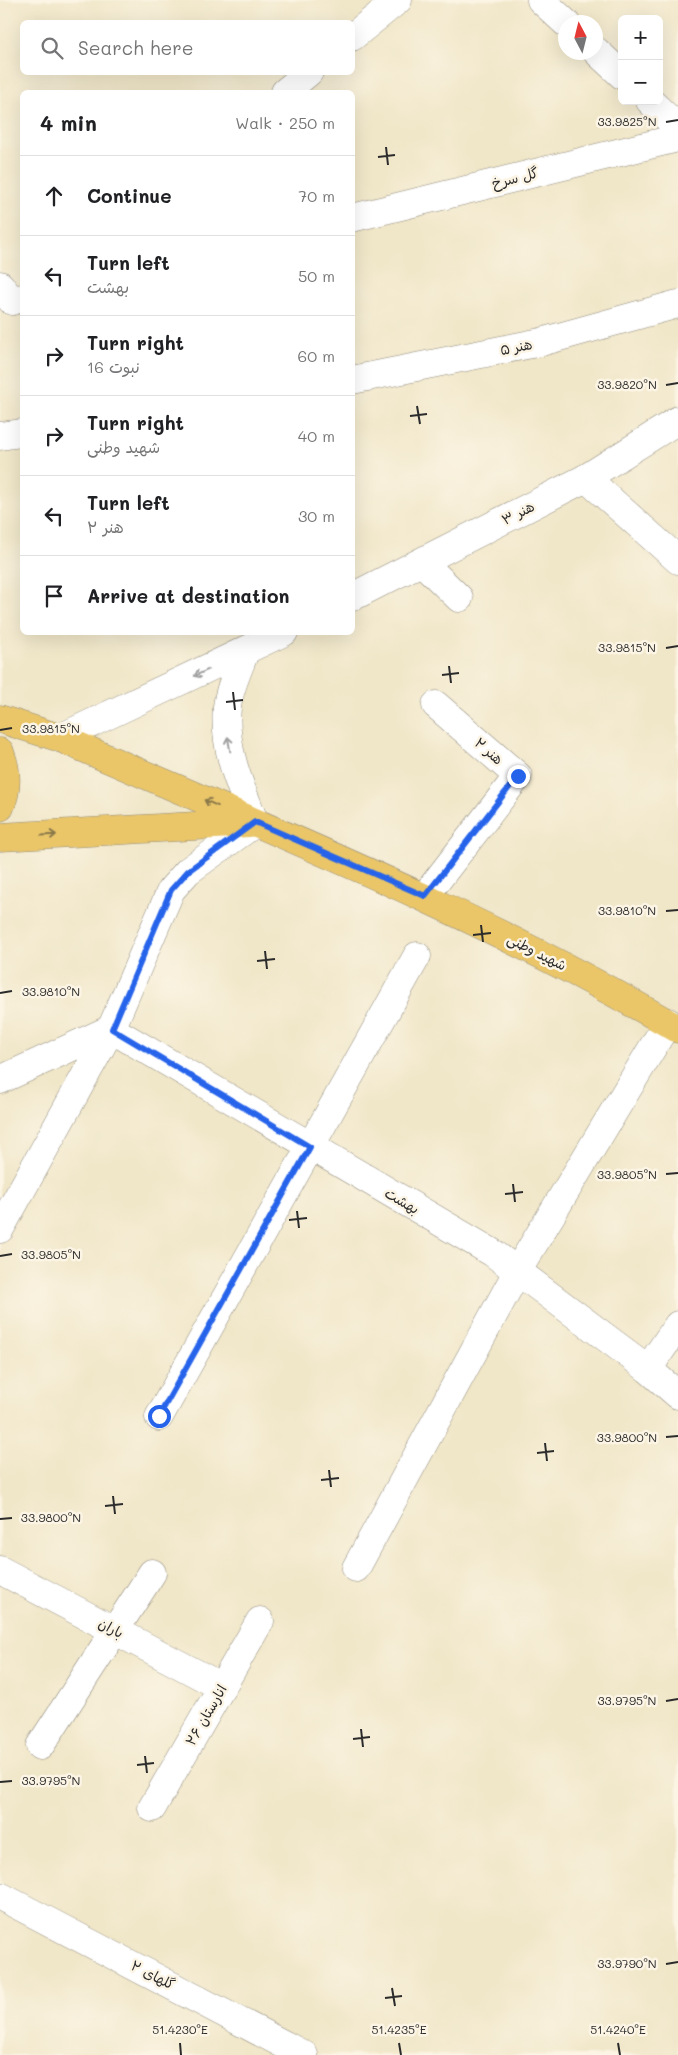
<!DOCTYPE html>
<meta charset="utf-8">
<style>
:root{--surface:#fff;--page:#f2f2f2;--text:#202124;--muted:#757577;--line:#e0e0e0}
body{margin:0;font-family:Mali,"Playpen Sans Arabic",sans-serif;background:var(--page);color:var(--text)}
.controls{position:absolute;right:15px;top:15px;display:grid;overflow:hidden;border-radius:8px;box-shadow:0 5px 20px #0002}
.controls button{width:45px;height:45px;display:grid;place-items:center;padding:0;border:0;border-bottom:1px solid var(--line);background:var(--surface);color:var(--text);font:25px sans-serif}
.compass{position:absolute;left:558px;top:15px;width:45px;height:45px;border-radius:50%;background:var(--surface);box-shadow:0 5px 20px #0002;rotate:353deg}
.stop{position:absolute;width:15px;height:15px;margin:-11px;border:4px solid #2563eb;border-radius:50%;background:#fff}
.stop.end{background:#2563eb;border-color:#fff;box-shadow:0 1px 5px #0008}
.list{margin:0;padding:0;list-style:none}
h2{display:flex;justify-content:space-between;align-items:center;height:65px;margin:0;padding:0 20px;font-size:21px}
h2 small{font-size:16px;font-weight:400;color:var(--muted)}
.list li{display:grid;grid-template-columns:32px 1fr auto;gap:15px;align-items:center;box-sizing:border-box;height:80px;padding:0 20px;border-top:1px solid var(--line)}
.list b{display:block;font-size:19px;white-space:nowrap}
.list p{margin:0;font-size:16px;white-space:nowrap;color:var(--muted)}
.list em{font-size:16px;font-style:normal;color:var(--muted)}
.icon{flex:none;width:28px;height:28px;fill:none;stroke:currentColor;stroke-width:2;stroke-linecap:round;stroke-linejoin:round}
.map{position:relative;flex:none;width:678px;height:2055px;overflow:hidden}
.search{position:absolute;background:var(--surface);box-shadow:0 5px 20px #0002;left:20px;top:20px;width:335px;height:55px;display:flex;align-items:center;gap:12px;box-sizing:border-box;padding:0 18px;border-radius:8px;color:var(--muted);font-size:19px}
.panel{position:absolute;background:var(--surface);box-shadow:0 5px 20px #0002;left:20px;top:90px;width:335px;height:545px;border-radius:8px}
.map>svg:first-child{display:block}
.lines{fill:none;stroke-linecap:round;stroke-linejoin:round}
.minor-casing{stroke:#8e887a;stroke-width:29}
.major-casing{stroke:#8e887a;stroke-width:29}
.minor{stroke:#fff;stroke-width:28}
.major{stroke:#eac669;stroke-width:28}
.oneway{stroke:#a0a0a0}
.oneway2{stroke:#8a784a}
.route{stroke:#2563eb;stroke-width:6}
.ticks{fill:none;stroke:#2b2b2b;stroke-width:2}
.labels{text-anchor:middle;stroke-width:5;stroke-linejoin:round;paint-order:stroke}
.street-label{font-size:14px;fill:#2b2b2b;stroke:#fcf5e5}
.ticks-label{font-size:12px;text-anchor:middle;fill:#2b2b2b;stroke:#fcf5e5;stroke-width:5;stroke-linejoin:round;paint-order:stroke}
</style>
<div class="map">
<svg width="678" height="2055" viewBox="0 0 678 2055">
<rect width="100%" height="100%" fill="#fcf5e5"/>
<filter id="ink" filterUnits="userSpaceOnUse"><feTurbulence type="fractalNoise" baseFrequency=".02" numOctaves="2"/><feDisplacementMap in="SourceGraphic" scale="10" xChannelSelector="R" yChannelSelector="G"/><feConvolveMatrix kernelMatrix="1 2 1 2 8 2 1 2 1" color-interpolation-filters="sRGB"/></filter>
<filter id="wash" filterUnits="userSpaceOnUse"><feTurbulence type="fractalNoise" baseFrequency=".0096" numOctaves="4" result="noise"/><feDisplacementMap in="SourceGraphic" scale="20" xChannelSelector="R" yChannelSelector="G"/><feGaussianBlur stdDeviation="1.12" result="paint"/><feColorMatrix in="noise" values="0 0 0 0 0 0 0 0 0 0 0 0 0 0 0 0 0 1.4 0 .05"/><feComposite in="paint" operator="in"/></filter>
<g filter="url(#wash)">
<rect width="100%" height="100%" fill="#f0e6c8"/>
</g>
<g filter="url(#ink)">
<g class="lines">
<g class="minor-casing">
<g id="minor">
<path d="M541 0 566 23"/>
<path d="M352 37 398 0"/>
<path d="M596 51 622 75"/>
<path d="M285 92 309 72"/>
<path d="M650 101 678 128"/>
<path d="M352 218 678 138"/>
<path d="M0 285 12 301 22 298"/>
<path d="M352 380 541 342 678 304"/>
<path d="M0 436 22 433"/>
<path d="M586 478 678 560"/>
<path d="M422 562 459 598"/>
<path d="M352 597 586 478 678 420"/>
<path d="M60 738 284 632"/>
<path d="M425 896 518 776 436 705"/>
<path d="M111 1029 493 1253 648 1369 678 1395"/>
<path d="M0 1080 111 1029"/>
<path d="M0 1229 111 1029 171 890 188 871 255 823C240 786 223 748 227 707 229 689 238 670 245 652"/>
<path d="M648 1369 678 1325"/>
<path d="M159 1417 417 956"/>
<path d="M356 1568 518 1270 668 1022"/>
<path d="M0 1570 222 1687"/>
<path d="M40 1746 152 1573"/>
<path d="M152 1808 260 1621"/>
<path d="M0 1896 304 2055"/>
</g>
</g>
<g class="major-casing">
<g id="major">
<path d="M0 719 60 738C269 829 481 914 678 1029"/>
<path d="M0 752C7 770 8 789 0 807"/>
<path d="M0 837 249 823"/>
</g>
</g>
<use href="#minor" class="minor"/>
<use href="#major" class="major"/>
</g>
<defs><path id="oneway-shaft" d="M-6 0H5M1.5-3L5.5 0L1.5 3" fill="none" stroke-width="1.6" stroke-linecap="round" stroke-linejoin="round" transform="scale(1.25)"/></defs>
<g class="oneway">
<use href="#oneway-shaft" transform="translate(201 673) rotate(155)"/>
<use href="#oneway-shaft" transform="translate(229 744) rotate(-100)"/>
</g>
<g class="oneway2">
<use href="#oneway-shaft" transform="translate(211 803) rotate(-156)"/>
<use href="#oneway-shaft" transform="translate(49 835) rotate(-3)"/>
</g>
</g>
<g class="lines" filter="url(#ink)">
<path class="route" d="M159 1416 310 1147 112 1029 171 890 188 871 255 822 425 896 518 776"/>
</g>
<path class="ticks" d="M666 122 678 120M386 147 388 165M378 157 395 155M666 385 678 383M417 406 420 424M410 416 427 414M666 648 678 646M449 666 451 683M442 675 459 673M233 692 235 710M226 702 243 700M0 730 12 728M666 911 678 910M481 925 483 942M473 935 491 933M265 951 267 969M257 961 275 959M0 993 12 991M666 1174 678 1173M513 1184 515 1202M505 1194 523 1192M297 1211 299 1228M289 1220 307 1218M0 1256 12 1254M666 1437 678 1436M545 1443 547 1461M537 1453 554 1451M329 1470 331 1487M321 1480 339 1478M113 1496 115 1514M105 1506 123 1504M0 1519 12 1518M666 1701 678 1699M361 1729 363 1747M353 1739 370 1737M145 1756 147 1773M137 1765 154 1763M0 1782 12 1781M666 1964 678 1962M392 1988 395 2006M385 1998 402 1996M180 2043 181 2055M399 2043 401 2055M618 2043 620 2055"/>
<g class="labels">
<g class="street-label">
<text transform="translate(515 178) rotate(-14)" y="5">گل سرخ</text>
<text transform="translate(516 347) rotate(-12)" y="5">هنر ۵</text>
<text transform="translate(518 513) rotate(-27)" y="5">هنر ۳</text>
<text transform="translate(489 751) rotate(41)" y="5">هنر ۲</text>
<text transform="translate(537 952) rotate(27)" y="5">شهید وطنی</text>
<text transform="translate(402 1201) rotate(30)" y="5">بهشت</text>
<text transform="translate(111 1628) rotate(28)" y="5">باران</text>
<text transform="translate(206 1715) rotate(-60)" y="5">انارستان ۲۶</text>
<text transform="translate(153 1975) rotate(27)" y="5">گلهای ۲</text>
</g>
</g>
<g class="ticks-label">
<text x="627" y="126">33.9825°N</text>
<text x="627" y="389">33.9820°N</text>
<text x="627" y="652">33.9815°N</text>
<text x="51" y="733">33.9815°N</text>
<text x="627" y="915">33.9810°N</text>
<text x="51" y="996">33.9810°N</text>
<text x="627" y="1179">33.9805°N</text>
<text x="51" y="1259">33.9805°N</text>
<text x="627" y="1442">33.9800°N</text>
<text x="51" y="1522">33.9800°N</text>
<text x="627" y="1705">33.9795°N</text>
<text x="51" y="1785">33.9795°N</text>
<text x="627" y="1968">33.9790°N</text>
<text x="180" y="2034">51.4230°E</text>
<text x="399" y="2034">51.4235°E</text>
<text x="618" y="2034">51.4240°E</text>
</g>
</svg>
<div class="controls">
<button>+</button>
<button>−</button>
</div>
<svg class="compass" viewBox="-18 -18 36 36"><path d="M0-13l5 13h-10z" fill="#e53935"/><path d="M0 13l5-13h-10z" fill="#757577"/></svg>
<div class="stop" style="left:159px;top:1416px"></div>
<div class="stop end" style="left:518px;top:776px"></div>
<div class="search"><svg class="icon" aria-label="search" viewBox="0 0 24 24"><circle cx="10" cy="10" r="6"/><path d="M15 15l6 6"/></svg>Search here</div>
<section class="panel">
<h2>4 min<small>Walk · 250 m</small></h2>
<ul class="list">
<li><svg class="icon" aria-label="ahead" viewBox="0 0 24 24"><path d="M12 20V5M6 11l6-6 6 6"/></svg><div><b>Continue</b></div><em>70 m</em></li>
<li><svg class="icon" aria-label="left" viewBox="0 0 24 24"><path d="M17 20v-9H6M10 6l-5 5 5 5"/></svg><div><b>Turn left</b><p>بهشت</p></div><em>50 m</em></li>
<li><svg class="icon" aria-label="right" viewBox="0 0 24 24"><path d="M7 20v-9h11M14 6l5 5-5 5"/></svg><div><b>Turn right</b><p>نبوت 16</p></div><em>60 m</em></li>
<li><svg class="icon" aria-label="right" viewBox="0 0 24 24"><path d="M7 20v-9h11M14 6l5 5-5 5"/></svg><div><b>Turn right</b><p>شهید وطنی</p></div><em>40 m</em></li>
<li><svg class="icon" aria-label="left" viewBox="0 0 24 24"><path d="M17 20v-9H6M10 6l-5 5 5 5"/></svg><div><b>Turn left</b><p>هنر ۲</p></div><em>30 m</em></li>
<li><svg class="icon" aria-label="arrive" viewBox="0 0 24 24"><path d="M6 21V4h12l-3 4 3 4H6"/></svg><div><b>Arrive at destination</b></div></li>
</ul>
</section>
</div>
